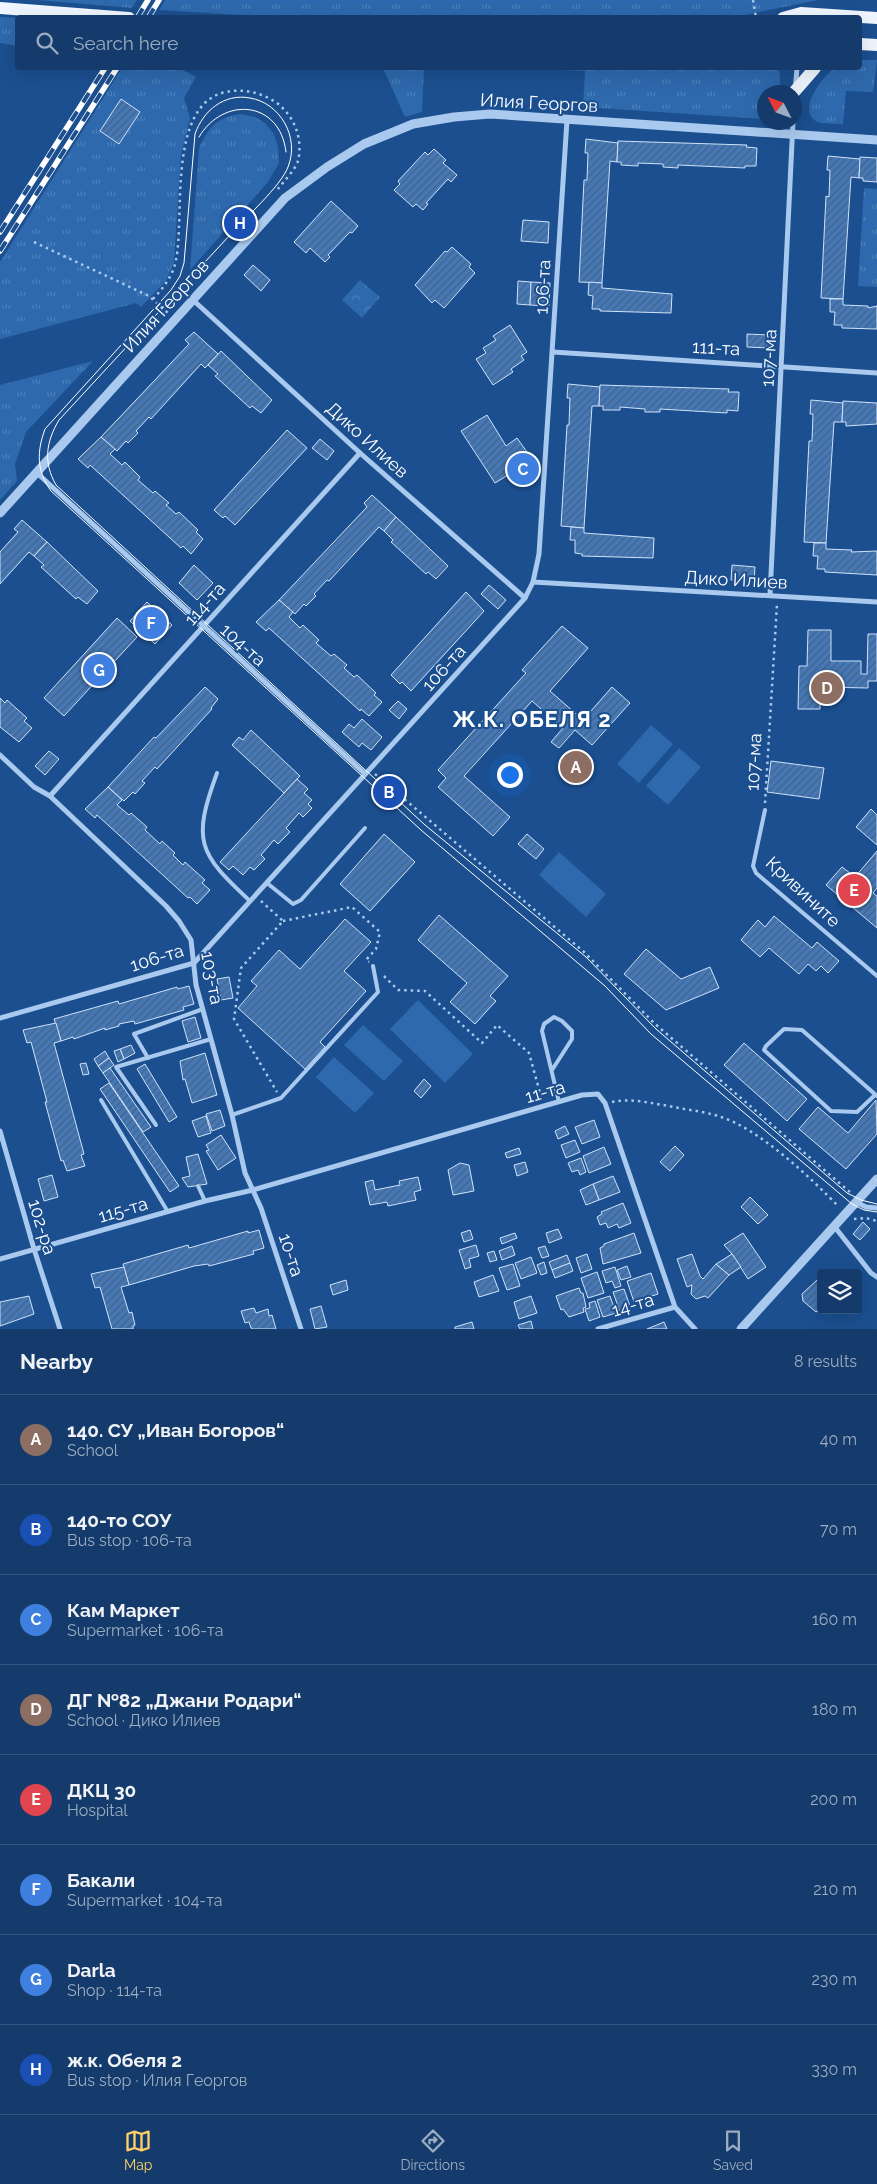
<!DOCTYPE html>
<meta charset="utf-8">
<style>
:root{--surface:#143b6b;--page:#214673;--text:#f1f3f6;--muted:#9dadc1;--line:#33557e;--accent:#ffd166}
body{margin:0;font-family:Raleway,sans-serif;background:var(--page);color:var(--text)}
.controls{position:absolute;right:15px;bottom:15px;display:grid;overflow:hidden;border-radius:5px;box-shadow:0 5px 20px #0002}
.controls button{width:45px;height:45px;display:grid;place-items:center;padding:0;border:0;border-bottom:1px solid var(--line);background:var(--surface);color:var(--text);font:25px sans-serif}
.compass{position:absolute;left:757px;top:85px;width:45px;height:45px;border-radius:50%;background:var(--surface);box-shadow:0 5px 20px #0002;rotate:312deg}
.you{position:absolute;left:509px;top:774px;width:18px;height:18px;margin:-12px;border:4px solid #fff;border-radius:50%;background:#1a73e8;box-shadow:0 0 0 8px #1a73e833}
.badge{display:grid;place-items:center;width:32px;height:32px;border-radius:50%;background:var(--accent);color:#fff;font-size:16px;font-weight:700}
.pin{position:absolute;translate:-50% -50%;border:2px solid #fff;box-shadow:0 1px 5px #0006}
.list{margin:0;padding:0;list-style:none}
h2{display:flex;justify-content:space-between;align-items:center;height:65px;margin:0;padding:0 20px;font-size:21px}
h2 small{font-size:16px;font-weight:400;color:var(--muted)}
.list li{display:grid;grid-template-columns:32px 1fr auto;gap:15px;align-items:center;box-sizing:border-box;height:90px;padding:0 20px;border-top:1px solid var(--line)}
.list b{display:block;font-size:19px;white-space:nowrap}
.list p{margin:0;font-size:16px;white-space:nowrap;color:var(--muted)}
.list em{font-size:16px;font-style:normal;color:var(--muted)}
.icon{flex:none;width:28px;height:28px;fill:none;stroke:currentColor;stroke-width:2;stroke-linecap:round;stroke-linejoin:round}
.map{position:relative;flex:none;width:877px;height:1329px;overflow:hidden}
.search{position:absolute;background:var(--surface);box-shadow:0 5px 20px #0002;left:15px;right:15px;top:15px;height:55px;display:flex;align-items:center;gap:12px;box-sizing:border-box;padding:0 18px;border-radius:5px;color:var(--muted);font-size:19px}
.sheet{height:785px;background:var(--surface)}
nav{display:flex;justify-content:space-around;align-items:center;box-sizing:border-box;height:70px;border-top:1px solid var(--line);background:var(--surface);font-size:14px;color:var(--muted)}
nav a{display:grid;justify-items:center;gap:2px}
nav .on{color:var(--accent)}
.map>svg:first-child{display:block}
.grass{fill:url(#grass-tufts)}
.park{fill:url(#park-crowns)}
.pitch{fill:#2e69ad}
.building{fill:url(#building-hatch);stroke:#cfe3fa}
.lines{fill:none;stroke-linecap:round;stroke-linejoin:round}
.path{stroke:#a9c9ee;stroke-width:2.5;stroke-dasharray:2.5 4;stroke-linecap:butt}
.service{stroke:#a9c9ee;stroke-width:4}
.minor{stroke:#a9c9ee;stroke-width:5}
.tertiary{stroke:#a9c9ee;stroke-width:9}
.primary{stroke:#f0f6ff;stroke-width:12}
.tram{stroke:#fff;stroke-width:1}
.rail-casing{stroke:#fff;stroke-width:5.5}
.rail{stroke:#1b4f8f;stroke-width:4;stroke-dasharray:11;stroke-linecap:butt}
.labels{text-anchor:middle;stroke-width:4;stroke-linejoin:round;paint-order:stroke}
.street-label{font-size:18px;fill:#fff;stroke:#1b4f8f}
.district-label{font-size:22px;font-weight:bold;letter-spacing:1px;fill:#fff;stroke:#1b4f8f}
</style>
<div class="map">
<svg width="877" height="1329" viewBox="0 0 877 1329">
<defs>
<pattern id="grass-tufts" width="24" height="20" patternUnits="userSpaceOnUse" patternTransform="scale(1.25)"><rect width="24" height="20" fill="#2e69ad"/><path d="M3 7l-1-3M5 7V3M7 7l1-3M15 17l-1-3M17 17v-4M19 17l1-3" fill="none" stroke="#4d80b9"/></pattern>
<pattern id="park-crowns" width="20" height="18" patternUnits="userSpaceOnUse" patternTransform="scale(1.25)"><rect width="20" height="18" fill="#2e69ad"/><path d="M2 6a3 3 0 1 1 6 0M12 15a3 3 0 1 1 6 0" fill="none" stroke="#4d80b9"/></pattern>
<pattern id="building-hatch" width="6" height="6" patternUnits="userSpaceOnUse" patternTransform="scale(1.25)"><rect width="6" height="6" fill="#4478b7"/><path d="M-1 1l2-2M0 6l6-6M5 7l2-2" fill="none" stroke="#486282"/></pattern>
</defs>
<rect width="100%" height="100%" fill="#1b4f8f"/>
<g class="grass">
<path d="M37 0H137L132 8Z"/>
<path d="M165 0H818L730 18H288L159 10Z"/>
<path d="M0 17 17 18V46L0 43Z"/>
<path d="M860 60H877L873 92 846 91 843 124C835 123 822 125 816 121 797 109 823 76 835 68H860Z"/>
<path d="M122 68H179L196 77 184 98 190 118 181 155 174 262 166 281 141 307 136 303 0 339V262Z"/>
<path d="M383 68H424L422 112 405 117Z"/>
<path d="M511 68H779L781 92H764V119L583 107 585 71Z"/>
<path d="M240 114 255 117 265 123 273 133 278 146 279 163 268 182 190 270 199 148C208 128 217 117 240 114Z"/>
<path d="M864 188 877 189V287L858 286Z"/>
<path d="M93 361 26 432 15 464 17 481 0 500V385Z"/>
</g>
<path class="park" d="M360 280 380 297 362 318 342 300Z"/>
<g class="pitch">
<path d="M651 725 673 744 639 783 617 764Z"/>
<path d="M679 748 701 767 668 805 646 786Z"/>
<path d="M559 852 606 894 586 917 539 875Z"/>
<path d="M418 1000 473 1054 445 1083 390 1029Z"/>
<path d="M363 1025 403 1061 384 1081 344 1045Z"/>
<path d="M334 1057 374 1093 355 1113 316 1077Z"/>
</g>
<g class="building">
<path d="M121 99 140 112 119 144 100 131Z"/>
<path d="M586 139 618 143 617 162 610 161 602 283 579 282 584 180H587L588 153H585Z"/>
<path d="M618 141 747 145 746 147 757 148 756 166H745V168L678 165V168L663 167V164L638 163V166L621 165V162H617Z"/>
<path d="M434 149 446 160 443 163 457 175 451 182 448 179 426 203 428 204 423 210 416 204 413 207 394 190 400 184 398 181 425 152 428 155Z"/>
<path d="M828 156 860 159 859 178 851 177 843 299 821 298 826 196 829 197 830 170H827Z"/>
<path d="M860 157 877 158V182L863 181V178H859Z"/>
<path d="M331 201 358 226 352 233 350 232 328 255 330 257 325 262 310 248 306 253 294 242Z"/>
<path d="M523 220 549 222 548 243 521 241Z"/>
<path d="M452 247 471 264 469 267 475 273 444 308 435 300 432 303 415 285 445 251 447 252Z"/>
<path d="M253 265 270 280 261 291 244 275Z"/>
<path d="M518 281 531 282 530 305 517 304Z"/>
<path d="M531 282 550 283 549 306 530 305Z"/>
<path d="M589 282 602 283V288L672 294 671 313 600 311V309H592L593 296 588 295Z"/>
<path d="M830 299H843V305L868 306V308L877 306V329L842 328V325H834L835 312H830Z"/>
<path d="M510 325 527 352 521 356 524 360 511 369 513 372 493 385 476 359 486 353 483 348 496 340 493 336Z"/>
<path d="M194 332 218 354 205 368 201 364 151 419 149 417 136 431 138 433 128 443 126 441 117 451 101 437 189 344 185 340Z"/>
<path d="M747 334 770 335 769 348 747 347Z"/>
<path d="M221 351 272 400 261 413 252 406 250 408 215 376 218 374 208 365Z"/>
<path d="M568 384 600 387 599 406H592L584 528 561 526 567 425H569L570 398H567Z"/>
<path d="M600 385 729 389 728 392H739L738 411 727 410V413L660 409V412H645V409L620 407V410H603V406H599Z"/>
<path d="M811 400 843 403 842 422H834L826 543 804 542 809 441H812L813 414H810Z"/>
<path d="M843 401 877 403V424L846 426V422H842Z"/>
<path d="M487 415 506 446 517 438 532 459V479L517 478 513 472 495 483 461 431Z"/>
<path d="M287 430 307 448 235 525 225 516 223 518 214 510Z"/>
<path d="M101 437 115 449 110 454 122 465 125 462 140 477 138 480 153 493 155 491 169 503 166 505 176 514 179 512 198 530 196 532 203 539 191 554 183 546 181 548 90 465 88 468 78 459Z"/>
<path d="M320 439 334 451 327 460 312 448Z"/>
<path d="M372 495 396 517 384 531 379 527 329 581 327 580 314 594 316 596 306 606 304 604 295 614 279 600 367 507 364 503Z"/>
<path d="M396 517 448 566 436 579 428 572 426 574 391 542 393 540 384 531Z"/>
<path d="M22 520 47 542 34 556 29 552 0 584V552L18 532 14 529Z"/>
<path d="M571 527 584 528V533L654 538 653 558 582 556V554L575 553V540H570Z"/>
<path d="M47 542 98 591 87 604 78 597 76 599 41 567 44 565 34 556Z"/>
<path d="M814 543H826V549L852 550 851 552 877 551V575L825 572V569H817L818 556H813Z"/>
<path d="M194 565 213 583 197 600 179 583Z"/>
<path d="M732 565 755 567 754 581 731 580Z"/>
<path d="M489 585 506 600 498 609 481 594Z"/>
<path d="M466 592 484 611 411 691 402 682 400 684 391 675Z"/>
<path d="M279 600 293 612 289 617 300 628 303 625 319 640 316 643 331 656 334 654 347 665 344 668 354 677 357 675 376 693 374 695 382 702 369 716 361 709 360 711 269 628 266 631 256 622Z"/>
<path d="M147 602 172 625 155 644 130 621Z"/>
<path d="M117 618 137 637 64 716 44 698Z"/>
<path d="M562 626 588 648 550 691 583 720 612 687 630 703 592 745 575 730 559 748 551 742 563 728 532 701 464 776 510 817 493 836 438 787 446 778 438 770 526 673 522 670Z"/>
<path d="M808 630H831V661H861V674H867L868 634H877V681H868V688L820 687V709H798L799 666H807Z"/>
<path d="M205 687 218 699 211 708 212 709 157 769 155 767 142 781 145 783 135 794 133 792 124 801 108 787 154 737 156 738Z"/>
<path d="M0 698 5 703 7 700 27 718 24 721 32 728 19 742 0 727Z"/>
<path d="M398 701 407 709 399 719 389 710Z"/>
<path d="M362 719 382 737 371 750 362 743 359 747 342 732 349 724 354 728Z"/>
<path d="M251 730 300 776 284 793 232 745 239 737 243 740Z"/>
<path d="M49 751 59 759 45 775 35 766Z"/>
<path d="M771 761 824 768 819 799 767 792Z"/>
<path d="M297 779 308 789 304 793 312 800 308 804 312 808 303 817 299 813 286 828 290 832 278 844 274 840 261 855 265 859 254 870 250 867 243 875 233 866 229 870 220 862Z"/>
<path d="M108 787 122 800 117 805 129 815 131 813 147 827 145 830 160 844 162 841 175 853 173 855 183 865 185 862 205 880 202 883 210 890 197 904 190 897 188 898 97 815 95 818 85 809Z"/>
<path d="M871 809 877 815V845L856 827Z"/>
<path d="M384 834 415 862 370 911 340 884Z"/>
<path d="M527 834 544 849 536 859 518 844Z"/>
<path d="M877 851V888L873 893 877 896V928L826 885 842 867 855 877Z"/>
<path d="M439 915 508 976 490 996 496 1001 475 1024 450 1002 467 983 418 940Z"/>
<path d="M774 916 812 948 817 942 839 961 828 973 821 966 816 971 808 964 799 974 769 948 760 957 741 940 758 920 765 927Z"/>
<path d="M345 919 371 942 344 971 366 991 320 1042 325 1047 305 1069 238 1008 257 986 251 981 279 950 300 969Z"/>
<path d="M646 949 681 979 710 967 719 988 666 1010 624 974Z"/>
<path d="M229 977 233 998 221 1000 217 979Z"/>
<path d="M189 986 194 1004 183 1007 184 1010 135 1024 134 1021 119 1024V1026L105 1030V1028L74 1039 73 1037 61 1041 54 1019 118 1001 119 1004 177 987 178 989Z"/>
<path d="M195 1017 201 1038 188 1042 182 1021Z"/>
<path d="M56 1023 61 1041 54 1043 84 1154 81 1155 85 1166 67 1171 63 1160 61 1161 45 1102H47L31 1042 27 1043 23 1030Z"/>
<path d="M744 1043 807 1099 787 1121 724 1065Z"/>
<path d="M131 1045 135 1053 124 1059 120 1049Z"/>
<path d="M120 1049 124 1059 118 1062 114 1051Z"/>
<path d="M105 1051 109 1058 98 1066 94 1059Z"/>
<path d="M205 1053 217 1095 192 1103 185 1079 183 1080 180 1061Z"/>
<path d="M109 1058 114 1065 103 1073 98 1066Z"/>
<path d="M86 1063 89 1074 83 1075 80 1064Z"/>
<path d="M145 1064 177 1117 169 1122 137 1069Z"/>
<path d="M110 1068 151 1127 143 1132 103 1073Z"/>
<path d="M424 1079 431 1086 421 1098 414 1091Z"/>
<path d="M109 1083 179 1186 170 1192 100 1089Z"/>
<path d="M876 1100 877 1134 846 1169 799 1129 818 1107 848 1133Z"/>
<path d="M220 1110 225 1126 212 1131 206 1114Z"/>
<path d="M206 1116 211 1133 198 1137 192 1121Z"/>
<path d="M594 1120 600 1137 582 1144 575 1127Z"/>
<path d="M565 1126 569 1134 558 1139 555 1131Z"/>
<path d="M221 1135 236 1158 218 1170 206 1151 209 1150 206 1145Z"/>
<path d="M575 1140 580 1152 566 1158 561 1145Z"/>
<path d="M675 1146 684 1155 670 1171 660 1162Z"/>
<path d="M604 1147 611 1164 589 1173 583 1156Z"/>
<path d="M519 1148 521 1154 507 1158 505 1153Z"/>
<path d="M198 1154 207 1184 188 1187 182 1178 190 1176 186 1157Z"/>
<path d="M581 1158 586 1172 580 1175 578 1170 572 1172 568 1163Z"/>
<path d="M525 1162 528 1172 517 1176 514 1165Z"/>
<path d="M460 1163 469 1165 474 1191 453 1195 448 1170Z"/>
<path d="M52 1175 58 1197 44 1201 38 1179Z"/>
<path d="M613 1176 620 1192 599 1200 593 1184Z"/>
<path d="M418 1177 421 1190 414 1192 416 1200 388 1206 387 1202 370 1205 365 1182 373 1180 375 1190 400 1185 399 1181Z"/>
<path d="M593 1184 599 1200 586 1205 580 1190Z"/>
<path d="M750 1197 768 1215 758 1224 741 1207Z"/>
<path d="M623 1203 631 1223 619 1228 617 1224 608 1228 606 1223 600 1225 597 1217 602 1214 601 1212Z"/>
<path d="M863 1222 870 1229 860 1240 853 1234Z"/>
<path d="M558 1229 562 1238 549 1243 546 1233Z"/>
<path d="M259 1230 264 1248 253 1251 254 1254 209 1266 208 1264 194 1266 129 1285 123 1264 188 1245 189 1248 248 1231V1233Z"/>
<path d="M470 1230 473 1239 464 1242 461 1233Z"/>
<path d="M515 1233 517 1238 502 1244 500 1238Z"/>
<path d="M634 1233 641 1253 603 1264 600 1248 604 1246V1244Z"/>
<path d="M743 1233 766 1267 748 1279 732 1254 724 1245Z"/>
<path d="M476 1245 479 1256 469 1259 471 1267 465 1269 459 1250Z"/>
<path d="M512 1246 515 1255 502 1260 499 1251Z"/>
<path d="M545 1246 549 1256 542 1258 538 1248Z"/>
<path d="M494 1251 497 1260 490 1262 487 1253Z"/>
<path d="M587 1254 592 1269 581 1273 576 1258Z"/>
<path d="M692 1254 700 1276 703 1279 716 1264 729 1275 708 1298 705 1296 696 1299 691 1294 692 1285 687 1287 677 1259Z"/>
<path d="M732 1254 741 1267 729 1275 716 1264Z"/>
<path d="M567 1255 570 1263 552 1270 549 1262Z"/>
<path d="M531 1257 537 1273 521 1279 515 1263Z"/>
<path d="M544 1262 547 1273 541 1275 537 1265Z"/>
<path d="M570 1263 573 1271 555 1278 552 1270Z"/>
<path d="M513 1264 520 1286 507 1290 499 1268Z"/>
<path d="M627 1266 631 1277 621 1280 617 1270Z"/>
<path d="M124 1267 129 1285 121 1287 129 1313 132 1312 135 1325 133 1326V1329H112L100 1287 95 1288 91 1274Z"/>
<path d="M615 1267 621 1286 615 1288 612 1281 606 1283 602 1271Z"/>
<path d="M597 1272 604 1293 588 1298 581 1278Z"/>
<path d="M651 1273 658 1294 634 1302 627 1281Z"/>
<path d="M493 1275 499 1291 479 1297 474 1282Z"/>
<path d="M818 1279 821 1280V1309L816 1312 803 1301 802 1294Z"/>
<path d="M346 1280 348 1290 333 1295 330 1285Z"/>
<path d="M579 1288 581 1293H583L586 1307 583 1308 584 1312 569 1317 563 1309 561 1310 556 1296Z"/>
<path d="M624 1289 631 1309 620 1312 613 1292Z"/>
<path d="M29 1296 34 1314 0 1326V1302Z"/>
<path d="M531 1296 537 1313 519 1319 514 1302Z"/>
<path d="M610 1296 616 1313 603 1317 597 1300Z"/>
<path d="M595 1301 600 1317 589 1321 585 1309 590 1308 589 1303Z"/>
<path d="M321 1306 327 1327 315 1329 310 1309Z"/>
<path d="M254 1308 256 1313 268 1309 269 1316 272 1315 276 1329H253L251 1328 249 1322 245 1323 241 1311Z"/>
<path d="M531 1321 533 1329H520L518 1325Z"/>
<path d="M472 1322 474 1329H455V1327Z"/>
<path d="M664 1322 667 1329H647Z"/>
</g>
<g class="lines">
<g class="path">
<path d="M753 0 756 18"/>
<path d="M34 242 149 296 169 314"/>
<path d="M153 299C163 288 173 276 176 260 185 216 167 104 226 92 244 88 262 93 277 103 295 117 303 139 298 161 295 170 284 181 278 189"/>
<path d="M375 774 584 952 654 1023 851 1193"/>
<path d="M765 803 777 604"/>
<path d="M261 901 283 921 241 968 234 1019 277 1092"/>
<path d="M283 921 352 907 380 932 376 949 366 960 369 962"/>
<path d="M384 976 398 990 425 991 482 1043 497 1025 529 1053 542 1100"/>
<path d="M612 1102C631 1098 650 1103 669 1106 686 1110 704 1111 721 1117 759 1129 810 1177 838 1206"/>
<path d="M854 1219 866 1218 877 1221"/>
</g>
<g class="service">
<path d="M217 773C192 841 198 853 250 901"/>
<path d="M765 810 753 866 756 873 877 976"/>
<path d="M267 883 293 904 301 900 365 828"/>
<path d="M148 1058 134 1034 203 1009"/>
<path d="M552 1070 572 1039V1031L562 1021 554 1017 544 1024 542 1031 559 1102"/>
<path d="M875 1095 857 1112 831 1111 764 1050 766 1046 784 1029 802 1030 877 1096"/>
<path d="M101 1100 168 1212"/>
<path d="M232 1115 281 1098 378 992 373 966"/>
<path d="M156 1125 116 1067 211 1039"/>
<path d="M198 1186 205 1201"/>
</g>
<g class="minor">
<path d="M794 105 797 68"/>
<path d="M193 300 360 453 525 598"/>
<path d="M553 352 877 373"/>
<path d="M37 473 365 774"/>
<path d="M533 582 877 602"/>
<path d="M770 595 793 122"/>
<path d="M0 755 34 787 50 796 166 906 179 921 191 940 196 985 232 1115 245 1173 261 1208 301 1329"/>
<path d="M50 796 360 453"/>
<path d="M0 1018 194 963 525 598 533 582 539 554 567 120"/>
<path d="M0 1131 34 1249 60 1329"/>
<path d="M856 1202 866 1207 877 1208"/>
<path d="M834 1226 871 1273 877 1277"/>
<path d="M0 1259 205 1201 253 1190 582 1095 598 1094 605 1103 675 1307 695 1329"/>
<path d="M598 1329 675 1307"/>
</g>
<g class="tertiary">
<path d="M0 513 285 198 327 167 364 144 413 124 454 117 490 114 877 140"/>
<path d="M741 1329 877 1179"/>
</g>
<g class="primary">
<path d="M0 8 129 18"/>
<path d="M783 18 801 13 877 18"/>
<path d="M860 44 877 45"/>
<path d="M795 91 815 68"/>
</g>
<g class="tram">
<path d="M199 137C223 96 280 100 286 152"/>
<path d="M877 1204 861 1200 847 1193 656 1029 586 957 425 825 56 485C43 462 46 442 59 420 116 359 172 297 229 236 244 219 281 186 288 167 300 137 280 103 250 98 224 93 203 111 195 134L184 263 180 276 171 290 45 429C37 451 36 470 51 491L421 830 605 986 651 1034 852 1204 864 1210 877 1212"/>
</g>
<g class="rail-casing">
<g id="rail">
<path d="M137 18 148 0"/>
<path d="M148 18 159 0"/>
<path d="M0 232 105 68"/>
<path d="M0 251 117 68"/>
</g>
</g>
<use href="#rail" class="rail"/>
</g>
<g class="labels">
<g class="street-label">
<text transform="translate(539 103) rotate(3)" y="6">Илия Георгов</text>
<text transform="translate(543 287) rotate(-87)" y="6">106-та</text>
<text transform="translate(166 306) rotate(-48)" y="6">Илия Георгов</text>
<text transform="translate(716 348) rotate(3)" y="6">111-та</text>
<text transform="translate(769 358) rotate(-87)" y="6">107-ма</text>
<text transform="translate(367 440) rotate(42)" y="6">Дико Илиев</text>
<text transform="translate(736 580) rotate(3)" y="6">Дико Илиев</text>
<text transform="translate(205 604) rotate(-48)" y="6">114-та</text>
<text transform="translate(243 645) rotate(42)" y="6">104-та</text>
<text transform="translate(444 668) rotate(-48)" y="6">106-та</text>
<text transform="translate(754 762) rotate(-87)" y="6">107-ма</text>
<text transform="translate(803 892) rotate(43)" y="6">Кривините</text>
<text transform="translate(157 958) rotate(-17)" y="6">106-та</text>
<text transform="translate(212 978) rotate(79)" y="6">103-та</text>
<text transform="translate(545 1092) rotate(-16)" y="6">11-та</text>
<text transform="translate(123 1210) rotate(-16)" y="6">115-та</text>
<text transform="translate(42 1227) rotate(73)" y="6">102-ра</text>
<text transform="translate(291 1255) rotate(72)" y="6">10-та</text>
<text transform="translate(633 1305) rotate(-16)" y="6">14-та</text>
</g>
<g class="district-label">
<text x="532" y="727">Ж.К. ОБЕЛЯ 2</text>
</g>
</g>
</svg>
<div class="controls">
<button><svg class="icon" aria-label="layers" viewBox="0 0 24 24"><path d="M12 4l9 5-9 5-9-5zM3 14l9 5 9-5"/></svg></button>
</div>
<svg class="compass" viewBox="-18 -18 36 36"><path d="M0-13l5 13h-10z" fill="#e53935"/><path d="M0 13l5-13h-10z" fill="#9dadc1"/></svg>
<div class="you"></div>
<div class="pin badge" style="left:576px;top:767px;background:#8d6e63">A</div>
<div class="pin badge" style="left:389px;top:792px;background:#1a4fb4">B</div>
<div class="pin badge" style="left:523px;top:469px;background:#3f7fe0">C</div>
<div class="pin badge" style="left:827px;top:688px;background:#8d6e63">D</div>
<div class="pin badge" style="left:854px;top:890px;background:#e0444e">E</div>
<div class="pin badge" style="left:151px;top:623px;background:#3f7fe0">F</div>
<div class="pin badge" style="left:99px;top:670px;background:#3f7fe0">G</div>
<div class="pin badge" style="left:240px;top:223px;background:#1a4fb4">H</div>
<div class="search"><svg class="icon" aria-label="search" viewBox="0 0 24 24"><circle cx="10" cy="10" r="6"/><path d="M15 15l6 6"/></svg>Search here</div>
</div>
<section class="sheet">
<h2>Nearby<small>8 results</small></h2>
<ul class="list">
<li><span class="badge" style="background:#8d6e63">A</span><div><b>140. СУ „Иван Богоров“</b><p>School</p></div><em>40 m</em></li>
<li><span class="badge" style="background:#1a4fb4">B</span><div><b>140-то СОУ</b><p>Bus stop · 106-та</p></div><em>70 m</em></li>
<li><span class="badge" style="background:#3f7fe0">C</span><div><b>Кам Маркет</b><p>Supermarket · 106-та</p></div><em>160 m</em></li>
<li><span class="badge" style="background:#8d6e63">D</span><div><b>ДГ №82 „Джани Родари“</b><p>School · Дико Илиев</p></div><em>180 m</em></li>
<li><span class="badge" style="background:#e0444e">E</span><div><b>ДКЦ 30</b><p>Hospital</p></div><em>200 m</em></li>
<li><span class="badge" style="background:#3f7fe0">F</span><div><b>Бакали</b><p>Supermarket · 104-та</p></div><em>210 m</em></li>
<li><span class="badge" style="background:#3f7fe0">G</span><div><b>Darla</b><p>Shop · 114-та</p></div><em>230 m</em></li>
<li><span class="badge" style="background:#1a4fb4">H</span><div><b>ж.к. Обеля 2</b><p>Bus stop · Илия Георгов</p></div><em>330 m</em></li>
</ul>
</section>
<nav>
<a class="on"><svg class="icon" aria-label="map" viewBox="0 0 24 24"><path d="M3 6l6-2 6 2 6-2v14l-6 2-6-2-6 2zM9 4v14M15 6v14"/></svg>Map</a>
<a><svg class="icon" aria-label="directions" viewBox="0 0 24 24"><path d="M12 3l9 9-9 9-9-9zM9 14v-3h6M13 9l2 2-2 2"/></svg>Directions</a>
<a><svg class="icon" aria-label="saved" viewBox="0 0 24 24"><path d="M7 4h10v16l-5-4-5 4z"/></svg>Saved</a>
</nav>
